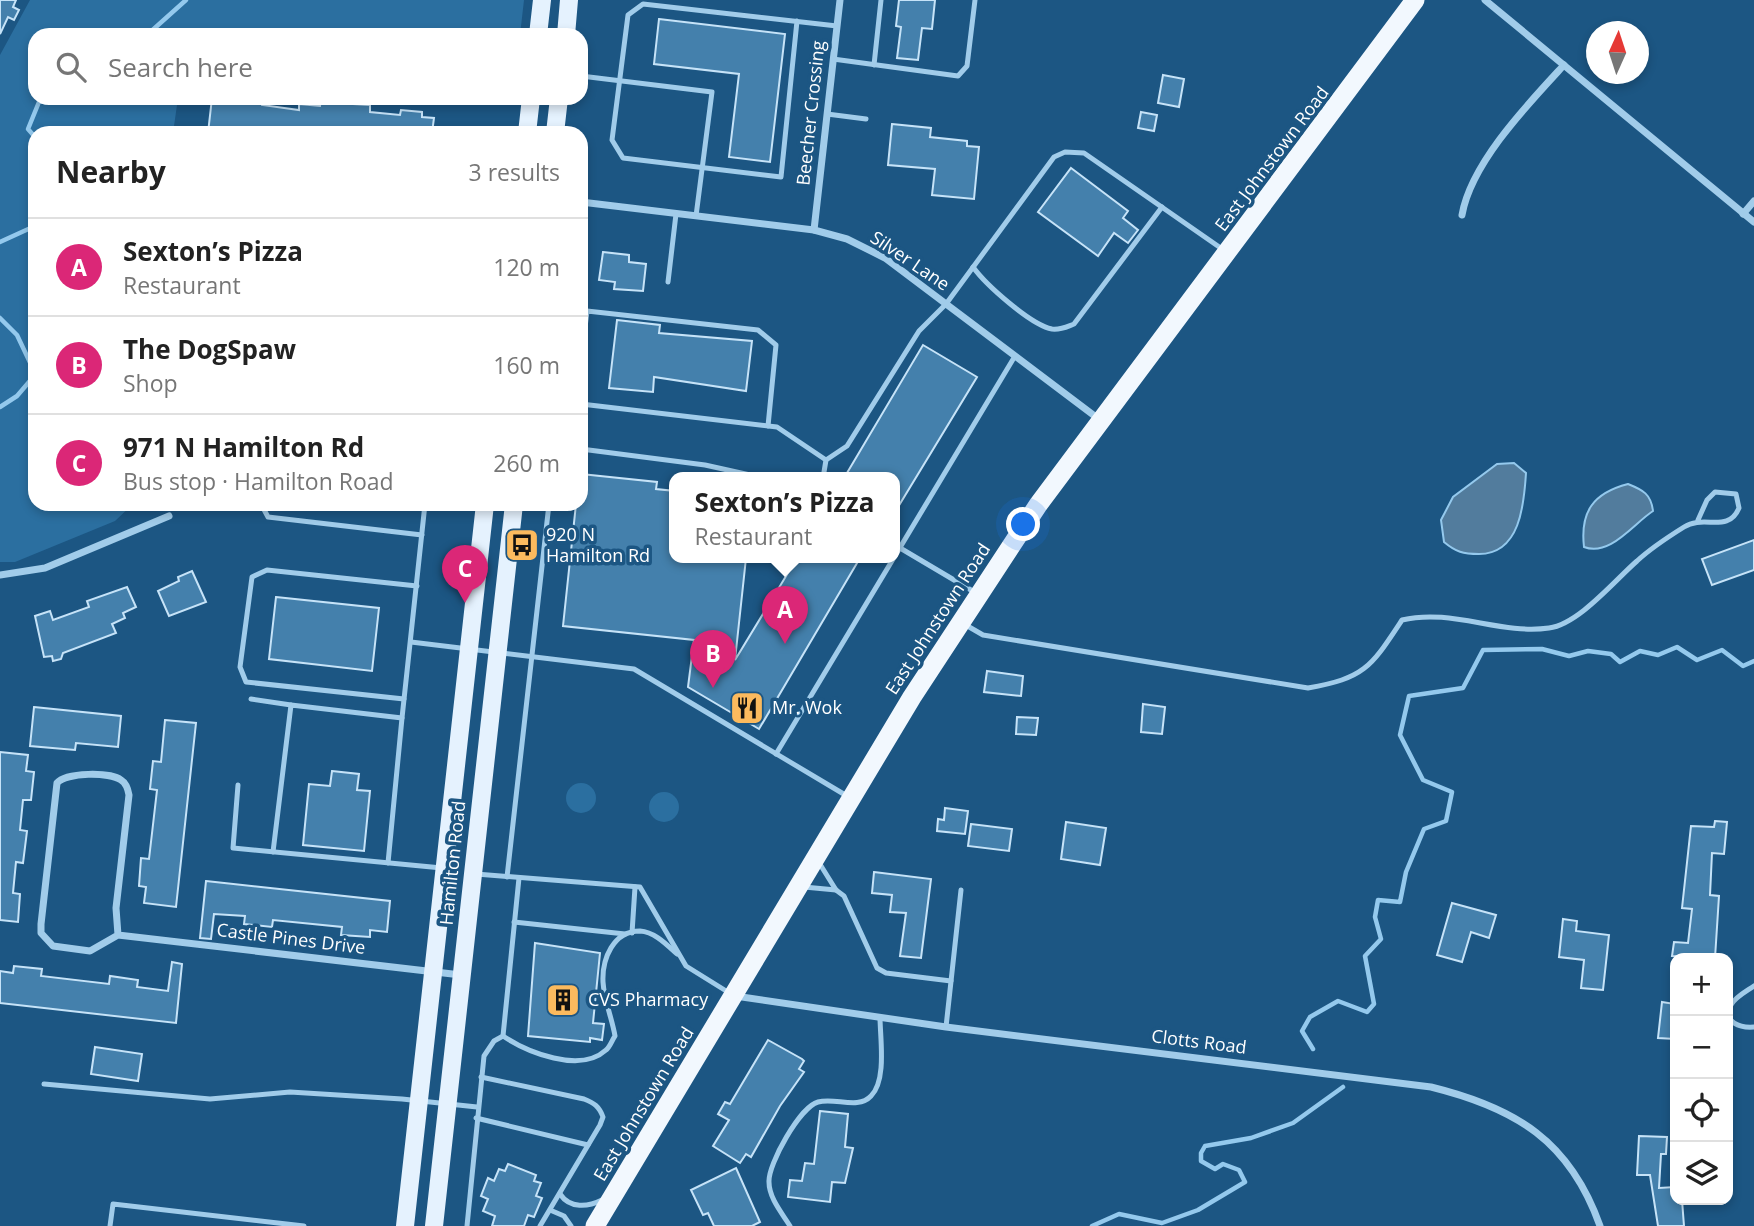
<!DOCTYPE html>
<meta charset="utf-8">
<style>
:root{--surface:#fff;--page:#f6f6f6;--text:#222;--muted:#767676;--line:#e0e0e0;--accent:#db2777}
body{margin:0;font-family:"Open Sans",sans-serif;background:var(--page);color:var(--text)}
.controls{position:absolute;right:21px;bottom:21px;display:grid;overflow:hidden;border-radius:14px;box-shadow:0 4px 10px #0003}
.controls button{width:63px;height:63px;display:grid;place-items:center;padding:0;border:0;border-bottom:2px solid var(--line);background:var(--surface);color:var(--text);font:35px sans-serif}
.compass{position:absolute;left:1586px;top:21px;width:63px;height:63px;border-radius:50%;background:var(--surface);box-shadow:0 4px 10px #0003;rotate:3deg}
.you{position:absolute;left:1024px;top:525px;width:24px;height:24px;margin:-18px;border:5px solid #fff;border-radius:50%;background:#1a73e8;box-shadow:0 0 0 10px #1a73e833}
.badge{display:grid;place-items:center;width:46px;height:46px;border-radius:50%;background:var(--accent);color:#fff;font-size:23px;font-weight:700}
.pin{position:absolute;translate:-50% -58px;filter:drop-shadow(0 2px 4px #0008)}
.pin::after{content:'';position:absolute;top:37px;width:24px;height:21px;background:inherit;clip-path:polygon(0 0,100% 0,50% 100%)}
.popup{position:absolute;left:669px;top:472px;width:231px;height:91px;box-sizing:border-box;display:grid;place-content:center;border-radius:14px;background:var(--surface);filter:drop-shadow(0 2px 5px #0005);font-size:23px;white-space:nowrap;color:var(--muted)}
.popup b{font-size:26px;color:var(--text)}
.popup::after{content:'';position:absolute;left:50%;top:100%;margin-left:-14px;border:14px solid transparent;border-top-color:var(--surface)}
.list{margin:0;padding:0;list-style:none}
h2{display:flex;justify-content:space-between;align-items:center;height:91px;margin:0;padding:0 28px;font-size:30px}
h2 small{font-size:23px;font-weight:400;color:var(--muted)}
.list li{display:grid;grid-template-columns:46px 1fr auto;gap:21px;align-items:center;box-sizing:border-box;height:98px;padding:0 28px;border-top:2px solid var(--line)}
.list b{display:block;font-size:26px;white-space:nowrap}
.list p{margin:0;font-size:23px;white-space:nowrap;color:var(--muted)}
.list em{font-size:23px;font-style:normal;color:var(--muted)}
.icon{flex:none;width:38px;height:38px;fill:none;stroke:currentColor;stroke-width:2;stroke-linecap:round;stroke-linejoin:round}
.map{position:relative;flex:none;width:1754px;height:1226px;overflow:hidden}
.search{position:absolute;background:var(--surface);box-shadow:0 4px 10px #0003;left:28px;top:28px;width:560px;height:77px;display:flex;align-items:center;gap:18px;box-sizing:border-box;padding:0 24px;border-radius:21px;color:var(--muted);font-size:26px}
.panel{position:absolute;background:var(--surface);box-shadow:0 4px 10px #0003;left:28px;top:126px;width:560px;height:385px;border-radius:21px}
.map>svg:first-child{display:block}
.green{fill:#2b6fa0}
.water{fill:#527c9d;stroke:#94c9ed;stroke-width:2}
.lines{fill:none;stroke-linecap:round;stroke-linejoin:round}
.stream{stroke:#94c9ed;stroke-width:4.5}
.building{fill:#4480ac;stroke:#c6e3f8;stroke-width:2}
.service{stroke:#a1ccea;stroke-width:5}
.minor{stroke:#a1ccea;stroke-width:7}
.primary{stroke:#e5f2fe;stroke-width:18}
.trunk{stroke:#f2f8fe;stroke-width:19}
.labels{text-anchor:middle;stroke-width:7;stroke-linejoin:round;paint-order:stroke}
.street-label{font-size:18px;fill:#fff;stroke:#1c5683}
.poi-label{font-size:18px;fill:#fff;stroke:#1c5683;text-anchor:start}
</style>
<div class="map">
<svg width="1754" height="1226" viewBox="0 0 1754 1226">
<rect width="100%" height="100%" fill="#1c5683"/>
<g class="green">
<path d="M30 0H524L520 35H35V98H178L173 133H35V504H133L115 521 15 562H0V55Z"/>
<circle cx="581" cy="798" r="15"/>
<circle cx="664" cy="807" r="15"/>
</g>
<g class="water">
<path d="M1514 463 1526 473C1524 505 1520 554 1479 554 1463 554 1456 552 1444 542L1441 520 1453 497 1497 464Z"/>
<path d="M1628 484C1643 490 1651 494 1653 511 1633 524 1610 557 1584 547 1580 512 1593 493 1628 484Z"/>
</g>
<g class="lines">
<g class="stream">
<path d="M147 35 186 0"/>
<path d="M35 137 28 129 39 102 60 98"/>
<path d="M0 242 35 226"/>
<path d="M0 318 17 335 35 373"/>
<path d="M0 407 17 396 35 375"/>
<path d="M1313 1049 1302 1031 1310 1017 1338 1001 1367 1012 1374 1004 1365 956 1381 939 1375 917 1378 900 1400 902 1406 872 1424 829 1446 821 1452 792 1423 780 1400 735 1409 696 1463 688 1483 650 1542 649 1569 656 1588 651 1611 654 1620 662 1640 651 1658 655 1677 647 1697 660 1722 650 1743 666 1754 661"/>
<path d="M1092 1226 1119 1214 1162 1223 1198 1210 1245 1182 1239 1170 1223 1164 1215 1169 1201 1161V1153L1205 1146 1251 1138 1293 1123 1343 1087"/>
</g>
</g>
<g class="building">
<path d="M0 0H16L13 7 19 10 14 20 8 17 0 34Z"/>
<path d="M899 0H935L932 29 922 28 918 60 897 58 901 27 896 26Z"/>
<path d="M659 19 785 34 770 162 729 157 739 74 654 64Z"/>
<path d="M1163 75 1184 79 1179 107 1158 103Z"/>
<path d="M212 98 262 99V105L299 110V104L320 106 321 100 355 98 354 104 370 105V112L400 115 401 110 422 112V117L434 118 432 133H208Z"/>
<path d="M1141 112 1157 115 1154 131 1138 128Z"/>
<path d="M892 124 931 128 930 137 967 141V146L979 147 974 199 932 195 935 169 888 165Z"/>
<path d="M1071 168 1128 211 1123 218 1138 230 1128 243 1114 233 1098 256 1038 212Z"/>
<path d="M603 252 629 255V262L646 264 643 291 614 289 615 282 599 280Z"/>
<path d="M617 320 660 325 659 333 752 341 746 391 654 377 653 392 609 388Z"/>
<path d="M923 345 977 377 895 512V478H844Z"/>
<path d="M581 474 657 482 656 489 675 491V558H746L735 660 797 558H860L759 729 688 687 694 640 563 626 576 504H581Z"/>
<path d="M1754 540V570L1712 585 1702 559Z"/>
<path d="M192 571 206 602 169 616 158 591 179 581 178 577Z"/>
<path d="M127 587 136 607 123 613 125 618 112 624 116 633 63 653 61 659 53 661 52 656 44 657 35 616 50 611 53 620 89 607 87 601Z"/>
<path d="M276 597 379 608 372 671 269 659Z"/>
<path d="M987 671 1023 676 1021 696 984 692Z"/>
<path d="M1143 704 1165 707 1162 734 1141 732Z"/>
<path d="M34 707 121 716 118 747 76 743 75 750 30 746Z"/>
<path d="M1017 717 1038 718 1036 735 1016 734Z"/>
<path d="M165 720 196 723 176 907 144 903 146 887 139 886 141 858 149 859 157 790 150 789 153 761 161 762Z"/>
<path d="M0 752 28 755 26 771 34 772 31 800H23L20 830 27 831 23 863 16 862 13 893 20 894 18 922 0 920Z"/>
<path d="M332 771 359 774 357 790 370 791 364 851 303 845 309 784 330 786Z"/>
<path d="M945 808 968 811 965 834 937 831 938 819 944 820Z"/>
<path d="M1715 821 1727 822 1724 854 1712 853 1710 895 1719 896 1715 958 1672 956 1674 942 1688 943 1692 909 1682 908 1691 826 1714 827Z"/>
<path d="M1066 822 1106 828 1100 865 1061 859Z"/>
<path d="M971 824 1012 829 1009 851 968 846Z"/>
<path d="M874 872 931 879 921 958 900 956 906 913 890 912 892 895 872 893Z"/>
<path d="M206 881 390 901 387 932 370 930V937L341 935 342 927 273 920 272 927 244 924 245 916 214 914 211 939 200 938Z"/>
<path d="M1452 903 1496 915 1489 938 1471 932 1462 962 1437 955Z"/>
<path d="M1563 919 1577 921 1576 931 1609 935 1603 990 1581 988 1584 960 1559 957Z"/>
<path d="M535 943 600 953 593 1023 604 1024 602 1040 590 1038V1042L528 1036Z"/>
<path d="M172 962 182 964 176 1023 0 1003V971L13 973 14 966 42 969 41 976 109 984 110 976 138 980 137 987 168 991Z"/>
<path d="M1662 1002 1675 1004V1039L1658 1038Z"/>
<path d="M768 1040 802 1059 804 1061 799 1069 804 1072 780 1106 751 1157 746 1154 740 1163 713 1146 729 1120 718 1114 725 1102 730 1104Z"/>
<path d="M95 1047 142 1054 138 1081 91 1074Z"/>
<path d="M820 1111 848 1114 845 1147 853 1148 845 1183 832 1182 830 1202 788 1197 790 1180 802 1181 805 1163 814 1164Z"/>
<path d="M1639 1136 1667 1137 1666 1154H1661L1659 1188 1675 1187V1200H1682L1684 1226H1658L1650 1175H1637Z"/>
<path d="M508 1164 536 1175 534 1181 541 1183 536 1196 542 1198 534 1217 528 1215 524 1226H492L495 1216 483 1211 488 1199 481 1196 488 1178 494 1181 499 1169 505 1171Z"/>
<path d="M736 1168 760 1222 752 1226H714L708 1213 703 1215 691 1190Z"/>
</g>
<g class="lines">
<g class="service">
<path d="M797 21 781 177 623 158 612 140 628 15 643 4 837 26"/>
<path d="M833 59 958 76 967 66 975 0"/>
<path d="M874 65 881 0"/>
<path d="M581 76 712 92 696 216"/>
<path d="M827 114 866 119"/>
<path d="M973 267C986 285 1031 325 1052 329 1061 330 1066 327 1074 324L1162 207"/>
<path d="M668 282 676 214"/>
<path d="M581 361 587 311 758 330 776 345 768 426"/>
<path d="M581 404 777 427 826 460"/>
<path d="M581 449 705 465 764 478"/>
<path d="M823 478 826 460 847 446 919 331 946 304 1054 157 1065 152 1084 153 1225 251"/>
<path d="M261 504 268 517 422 535"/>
<path d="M895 545 976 593"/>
<path d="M964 624 983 635 1308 688C1365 678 1371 667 1402 620 1452 608 1499 635 1549 628 1579 624 1615 580 1637 561 1651 548 1668 537 1684 527 1704 514 1728 534 1739 508L1736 494 1715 492 1707 500 1698 520"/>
<path d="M411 642 634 669 847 796"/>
<path d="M251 699 291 705"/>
<path d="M404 699 246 682 240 667 252 577 267 570 417 586"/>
<path d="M402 718 425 504"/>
<path d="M776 754 1015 356"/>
<path d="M238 785 233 848 442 868"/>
<path d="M273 852 291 705 402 718 388 863"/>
<path d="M818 861 836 890 844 896 877 968 886 973 951 981"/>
<path d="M476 874 640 887 686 966 731 994"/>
<path d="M507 877 549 504"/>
<path d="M804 887 836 890"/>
<path d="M514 922 625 934"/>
<path d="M632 933 635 887"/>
<path d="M1754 986C1747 991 1735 997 1731 1005 1722 1023 1741 1028 1754 1027"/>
<path d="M946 1027 961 890"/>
<path d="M503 1036C527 1052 580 1074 606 1050 610 1047 612 1040 615 1036 612 1018 604 1000 603 982 602 959 613 931 640 931 655 932 667 945 677 954"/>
<path d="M481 1077 584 1099C594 1103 599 1106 603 1117L600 1125 540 1226"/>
<path d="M44 1084 210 1099 290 1092 402 1099 477 1107"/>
<path d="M476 1118 588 1145"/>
<path d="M560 1194C570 1209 588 1207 602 1200"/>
<path d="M550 1210 564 1216 571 1226"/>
<path d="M110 1226 113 1204 304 1226"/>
<path d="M467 1226 484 1056 494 1041 503 1036 519 878"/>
<path d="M790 1226C782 1213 769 1198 769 1182 768 1164 800 1107 818 1102 835 1097 858 1110 871 1096 887 1080 880 1038 880 1017"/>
</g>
<g class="minor">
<path d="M1485 0 1754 222"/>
<path d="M581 202 814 230 847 239 885 258 1100 420"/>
<path d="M1743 214 1754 201"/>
<path d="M1462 215C1471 163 1528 104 1564 65"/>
<path d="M814 230 840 0"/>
<path d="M0 575 45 568 169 516"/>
<path d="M118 935 116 908 129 795C128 789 126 783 121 780 110 772 66 772 57 783L41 924V933L53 946 90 951 118 935 461 975"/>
<path d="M735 996 946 1027 1431 1087C1516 1108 1570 1141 1600 1226"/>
</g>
<g class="primary">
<path d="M538 35 542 0"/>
<path d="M566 35 569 0"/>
<path d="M527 133 531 98"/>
<path d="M555 133 559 98"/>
<path d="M405 1226 485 504"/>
<path d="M434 1226 514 504"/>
</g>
<path class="trunk" d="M595 1226 912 697 1038 505 1415 0"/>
</g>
<defs>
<g id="bus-square" transform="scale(1.75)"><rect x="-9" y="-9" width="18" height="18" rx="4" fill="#fbba5e" stroke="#1c5683"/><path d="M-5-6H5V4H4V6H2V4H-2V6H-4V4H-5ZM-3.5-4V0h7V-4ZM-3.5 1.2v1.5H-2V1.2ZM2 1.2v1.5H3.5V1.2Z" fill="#111"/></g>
<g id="restaurant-square" transform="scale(1.75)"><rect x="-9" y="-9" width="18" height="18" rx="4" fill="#fbba5e" stroke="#1c5683"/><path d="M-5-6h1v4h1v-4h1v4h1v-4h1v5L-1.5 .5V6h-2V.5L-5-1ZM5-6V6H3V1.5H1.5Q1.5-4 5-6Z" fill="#111"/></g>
<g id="building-square" transform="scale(1.75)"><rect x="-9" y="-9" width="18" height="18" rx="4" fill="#fbba5e" stroke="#1c5683"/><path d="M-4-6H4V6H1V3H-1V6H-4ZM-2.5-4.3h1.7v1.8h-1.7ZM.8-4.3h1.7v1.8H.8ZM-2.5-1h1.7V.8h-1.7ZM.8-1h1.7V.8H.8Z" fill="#111"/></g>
</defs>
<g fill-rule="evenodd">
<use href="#bus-square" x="522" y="545"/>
<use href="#restaurant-square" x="747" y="708"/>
<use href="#building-square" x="563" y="1000"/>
</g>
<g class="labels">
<g class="street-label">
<text transform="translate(811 113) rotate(-84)" y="6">Beecher Crossing</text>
<text transform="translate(1272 159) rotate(-53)" y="6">East Johnstown Road</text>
<text transform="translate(910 261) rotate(34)" y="6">Silver Lane</text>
<text transform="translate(938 619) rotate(-57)" y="6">East Johnstown Road</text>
<text transform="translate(453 863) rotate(-84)" y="6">Hamilton Road</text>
<text transform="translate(291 939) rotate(7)" y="6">Castle Pines Drive</text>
<text transform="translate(1199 1042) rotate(7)" y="6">Clotts Road</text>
<text transform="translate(644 1104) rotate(-59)" y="6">East Johnstown Road</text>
</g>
<g class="poi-label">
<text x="546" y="541">920 N<tspan x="546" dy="21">Hamilton Rd</tspan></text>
<text x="772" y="714">Mr. Wok</text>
<text x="588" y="1006">CVS Pharmacy</text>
</g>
</g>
</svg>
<div class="controls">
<button>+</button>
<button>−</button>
<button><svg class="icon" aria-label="locate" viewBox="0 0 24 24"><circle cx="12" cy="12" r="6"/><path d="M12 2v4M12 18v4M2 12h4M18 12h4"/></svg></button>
<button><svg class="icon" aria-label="layers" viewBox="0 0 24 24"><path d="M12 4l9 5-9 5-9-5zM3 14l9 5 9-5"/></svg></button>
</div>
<svg class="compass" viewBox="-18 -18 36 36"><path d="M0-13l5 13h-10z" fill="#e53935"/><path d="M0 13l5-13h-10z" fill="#767676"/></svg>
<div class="you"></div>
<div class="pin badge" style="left:785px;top:644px">A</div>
<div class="popup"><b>Sexton’s Pizza</b>Restaurant</div>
<div class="pin badge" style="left:713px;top:688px">B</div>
<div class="pin badge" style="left:465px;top:603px">C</div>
<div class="search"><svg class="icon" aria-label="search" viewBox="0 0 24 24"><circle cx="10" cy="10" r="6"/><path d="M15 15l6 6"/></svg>Search here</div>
<section class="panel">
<h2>Nearby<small>3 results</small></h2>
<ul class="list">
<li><span class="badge">A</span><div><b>Sexton’s Pizza</b><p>Restaurant</p></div><em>120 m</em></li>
<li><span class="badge">B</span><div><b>The DogSpaw</b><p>Shop</p></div><em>160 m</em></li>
<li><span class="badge">C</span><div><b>971 N Hamilton Rd</b><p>Bus stop · Hamilton Road</p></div><em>260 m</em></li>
</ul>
</section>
</div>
